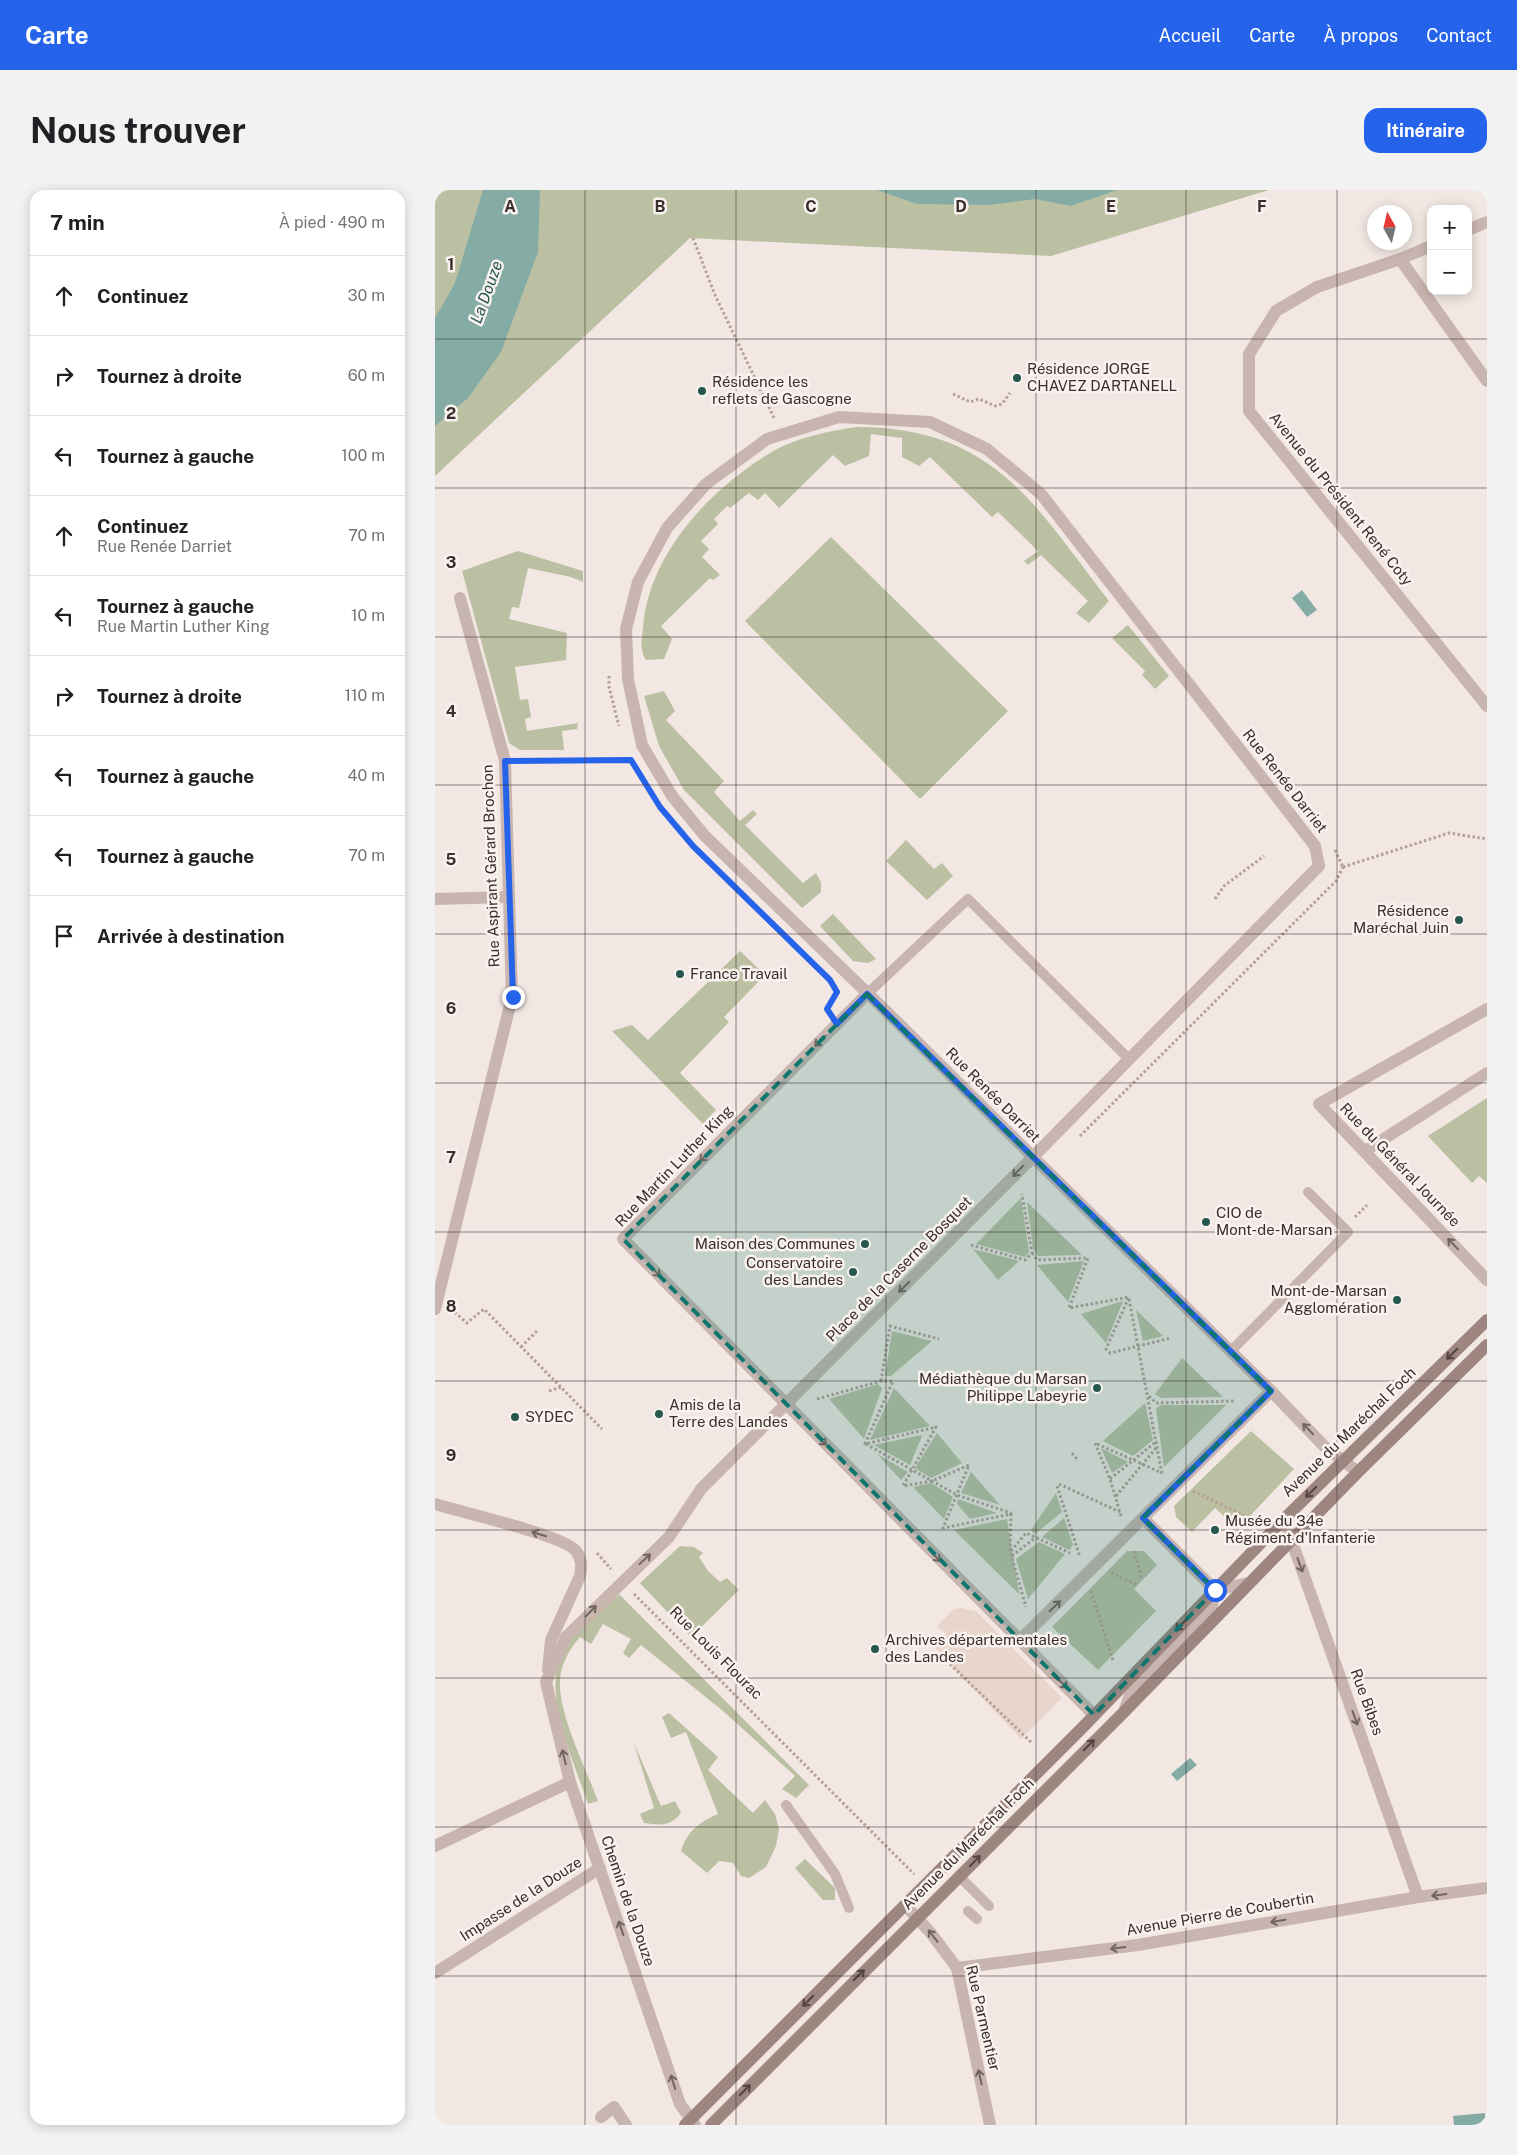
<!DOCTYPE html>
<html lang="fr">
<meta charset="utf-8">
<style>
:root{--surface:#fff;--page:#f2f2f2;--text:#202124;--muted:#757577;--line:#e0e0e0;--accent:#2563eb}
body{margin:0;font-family:"Public Sans",sans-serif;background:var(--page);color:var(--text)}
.controls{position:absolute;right:15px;top:15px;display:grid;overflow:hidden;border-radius:10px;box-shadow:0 2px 12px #0003}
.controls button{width:45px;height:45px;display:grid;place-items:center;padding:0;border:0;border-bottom:1px solid var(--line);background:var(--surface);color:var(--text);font:25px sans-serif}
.compass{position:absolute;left:932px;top:15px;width:45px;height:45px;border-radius:50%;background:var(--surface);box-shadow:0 2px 12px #0003;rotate:352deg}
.stop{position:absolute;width:15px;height:15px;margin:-11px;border:4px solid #2563eb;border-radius:50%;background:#fff}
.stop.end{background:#2563eb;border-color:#fff;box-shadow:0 1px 5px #0008}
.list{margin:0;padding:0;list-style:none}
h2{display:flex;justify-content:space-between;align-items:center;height:65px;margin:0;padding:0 20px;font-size:21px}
h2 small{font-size:16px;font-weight:400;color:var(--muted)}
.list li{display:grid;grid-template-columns:32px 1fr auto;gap:15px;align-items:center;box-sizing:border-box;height:80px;padding:0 20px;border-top:1px solid var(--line)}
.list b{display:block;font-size:19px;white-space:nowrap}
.list p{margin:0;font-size:16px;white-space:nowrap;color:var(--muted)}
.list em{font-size:16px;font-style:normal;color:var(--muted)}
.icon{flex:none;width:28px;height:28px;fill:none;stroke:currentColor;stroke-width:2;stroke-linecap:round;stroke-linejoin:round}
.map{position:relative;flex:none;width:1052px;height:1935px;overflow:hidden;border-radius:15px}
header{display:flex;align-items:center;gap:30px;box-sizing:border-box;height:70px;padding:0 25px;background:var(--accent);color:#fff}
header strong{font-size:24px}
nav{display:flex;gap:28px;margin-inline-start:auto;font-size:18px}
.intro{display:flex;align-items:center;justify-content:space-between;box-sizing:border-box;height:120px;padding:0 30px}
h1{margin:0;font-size:35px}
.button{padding:12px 22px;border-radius:15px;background:var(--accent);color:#fff;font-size:18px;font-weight:700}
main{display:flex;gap:30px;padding:0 30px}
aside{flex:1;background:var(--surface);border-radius:15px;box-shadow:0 2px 12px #0003}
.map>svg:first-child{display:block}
.green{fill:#bcc0a3}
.plaza{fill:#e8d5cb}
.water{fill:#84aca5}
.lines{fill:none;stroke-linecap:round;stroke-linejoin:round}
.path{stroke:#b59f99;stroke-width:3;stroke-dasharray:2.5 2.5;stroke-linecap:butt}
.service{stroke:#c9b5af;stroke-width:10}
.minor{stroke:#c9b5af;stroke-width:12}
.secondary{stroke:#9d8580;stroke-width:12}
.oneway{stroke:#736460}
.oneway2{stroke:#524441}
.route{stroke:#2563eb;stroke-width:6}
.marked{fill:#0f766e;fill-opacity:0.2;stroke:#0f766e;stroke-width:4;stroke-dasharray:10 6;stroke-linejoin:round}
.grid{fill:none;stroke:#392e2c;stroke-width:1;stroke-opacity:0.55}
.poi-dot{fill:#25574f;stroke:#f9f2ef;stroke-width:2}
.labels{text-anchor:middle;stroke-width:5;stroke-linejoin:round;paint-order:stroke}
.poi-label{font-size:15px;fill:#392e2c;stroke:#f9f2ef;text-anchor:start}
.street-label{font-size:15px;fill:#392e2c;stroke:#f9f2ef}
.water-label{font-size:16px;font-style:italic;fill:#25574f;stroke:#f9f2ef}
.grid-label{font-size:16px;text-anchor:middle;font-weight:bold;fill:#392e2c;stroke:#f9f2ef;stroke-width:5;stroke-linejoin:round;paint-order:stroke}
</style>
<header>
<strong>Carte</strong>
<nav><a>Accueil</a><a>Carte</a><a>À propos</a><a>Contact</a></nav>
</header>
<div class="intro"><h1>Nous trouver</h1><a class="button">Itinéraire</a></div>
<main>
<aside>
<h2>7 min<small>À pied · 490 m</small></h2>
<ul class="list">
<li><svg class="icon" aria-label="ahead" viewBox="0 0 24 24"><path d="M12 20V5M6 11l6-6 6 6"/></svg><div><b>Continuez</b></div><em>30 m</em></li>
<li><svg class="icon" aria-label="right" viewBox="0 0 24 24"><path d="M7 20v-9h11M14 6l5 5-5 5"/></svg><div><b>Tournez à droite</b></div><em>60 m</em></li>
<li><svg class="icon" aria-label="left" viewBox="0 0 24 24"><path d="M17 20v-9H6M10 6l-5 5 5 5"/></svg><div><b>Tournez à gauche</b></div><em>100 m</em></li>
<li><svg class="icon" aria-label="ahead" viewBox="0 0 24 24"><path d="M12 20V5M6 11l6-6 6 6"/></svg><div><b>Continuez</b><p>Rue Renée Darriet</p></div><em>70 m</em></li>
<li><svg class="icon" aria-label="left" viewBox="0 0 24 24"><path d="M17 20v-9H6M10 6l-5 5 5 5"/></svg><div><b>Tournez à gauche</b><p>Rue Martin Luther King</p></div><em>10 m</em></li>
<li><svg class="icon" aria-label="right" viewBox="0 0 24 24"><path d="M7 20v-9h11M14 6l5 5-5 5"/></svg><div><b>Tournez à droite</b></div><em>110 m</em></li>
<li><svg class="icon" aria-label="left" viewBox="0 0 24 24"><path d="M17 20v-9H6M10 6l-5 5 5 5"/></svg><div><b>Tournez à gauche</b></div><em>40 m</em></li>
<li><svg class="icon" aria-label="left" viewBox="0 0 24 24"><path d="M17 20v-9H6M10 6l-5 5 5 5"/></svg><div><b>Tournez à gauche</b></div><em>70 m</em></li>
<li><svg class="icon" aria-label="arrive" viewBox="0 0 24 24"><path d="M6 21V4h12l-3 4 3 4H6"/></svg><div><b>Arrivée à destination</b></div></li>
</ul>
</aside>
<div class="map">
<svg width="1052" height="1935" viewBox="0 0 1052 1935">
<rect width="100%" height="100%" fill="#f2e7e2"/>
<g class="green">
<path d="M0 0H834L616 66 255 48 0 286Z"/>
<path d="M421 237C559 237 599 314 674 411L654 433 641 423 653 411 606 365 593 375 589 371 603 361 563 322 557 327 495 267 484 276 467 267V248L436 244 434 266 410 276 398 265 344 318 330 303 323 310 314 303 295 318 292 316 279 329 283 334 266 351 274 359 267 367 285 385 278 390 275 388 226 436 237 449 229 469 211 470C204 460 207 449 208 437 214 362 278 296 340 260 364 247 395 241 421 237Z"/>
<path d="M396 347 573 521 485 609 310 431Z"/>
<path d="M83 361 148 381V392L136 387 93 378 84 418 77 417 74 429 132 443 131 470 80 477 85 510 93 509 96 527 90 529 92 541 143 533 142 539 127 541 129 560H85L74 553 27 381Z"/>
<path d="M693 435 734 486 720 499 707 485 710 481 677 448Z"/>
<path d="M229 501 240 521 231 530 289 591 279 602 305 631 318 620 322 624 310 635 368 693 381 683 386 692V702L367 718 249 600 224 556 209 506Z"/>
<path d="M471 650 499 679 507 673 518 686 492 710 451 671Z"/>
<path d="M398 724 441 769 433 773 418 771 385 736Z"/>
<path d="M305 761 330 785 289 827 294 832 245 883 281 920 268 934 177 841 197 835 213 850Z"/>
<path d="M1052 908V993L1044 986 1037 993 993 946Z"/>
<path d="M586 1008 594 1062 590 1067 541 1054Z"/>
<path d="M592 1012 647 1065 603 1066 598 1059Z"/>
<path d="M538 1059 584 1071 563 1090Z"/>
<path d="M649 1071 633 1112 602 1075Z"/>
<path d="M688 1111 671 1153 646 1124Z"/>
<path d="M701 1120 728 1146 708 1151Z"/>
<path d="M457 1141 497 1151 456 1186H450Z"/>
<path d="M747 1168 788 1207 726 1208 720 1204Z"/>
<path d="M443 1194 447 1198 429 1249 394 1209Z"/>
<path d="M459 1198 495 1236 435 1250Z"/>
<path d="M710 1213 718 1250 698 1266 668 1251Z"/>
<path d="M725 1215H791L729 1277 721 1219Z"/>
<path d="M816 1241 859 1279 803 1339 780 1318 757 1342 741 1327 739 1316Z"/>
<path d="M502 1243 527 1273 496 1288 480 1278Z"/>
<path d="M486 1245 487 1246 475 1275 439 1255Z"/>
<path d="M666 1258 693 1272 677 1283Z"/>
<path d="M442 1264 473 1282 466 1290Z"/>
<path d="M536 1282 565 1315 526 1303Z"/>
<path d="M496 1293 518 1307 509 1329 478 1297Z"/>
<path d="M621 1303 627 1322 600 1344 596 1340Z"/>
<path d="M523 1309 562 1323 535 1329 522 1314Z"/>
<path d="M629 1328 638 1355 634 1360 607 1347Z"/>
<path d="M572 1329 584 1404 519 1340Z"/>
<path d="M604 1352 630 1364 593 1409 581 1369Z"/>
<path d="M245 1356 259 1357 268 1363 264 1367 273 1381 285 1392 292 1388 304 1400 256 1447 205 1393Z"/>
<path d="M692 1361H709L722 1375 699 1399 721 1421 663 1480 617 1437Z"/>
<path d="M184 1404 374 1595 361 1608 347 1599 360 1586 288 1521 206 1455 194 1468 188 1463 196 1449 168 1434 156 1454 145 1447C133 1461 124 1477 125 1496 126 1529 151 1579 163 1611L153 1614C139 1570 102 1497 132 1454 143 1438 170 1418 184 1404Z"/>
<path d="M234 1523 283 1567 273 1580 318 1623 330 1610 340 1624 344 1639 341 1656 331 1677 314 1688 306 1686 298 1673 284 1671 272 1683 246 1661C252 1641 265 1632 283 1624L251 1542 236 1548 227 1527Z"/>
<path d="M199 1553 226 1616 240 1611 246 1623C235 1637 225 1635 209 1633L205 1624 219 1618Z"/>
<path d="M370 1669 400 1698V1710H388L360 1678Z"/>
</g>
<path class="plaza" d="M526 1418 541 1421 627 1508 586 1549 499 1457 511 1445 502 1436 519 1419Z"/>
<g class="water">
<path d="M48 0H105L103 62 66 162 33 208 0 236V128L20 93Z"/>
<path d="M442 0H682L636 16 600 9 554 15 482 14Z"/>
<path d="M867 400 882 420 872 427 857 408Z"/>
<path d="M755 1568 762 1575 742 1591 736 1584Z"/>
<path d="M1050 1923 1051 1935H1019L1018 1926Z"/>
</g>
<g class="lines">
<g class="path">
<path d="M258 48 280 105 340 230"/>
<path d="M518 204 535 212 544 209 560 216 567 214 575 203"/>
<path d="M174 486V497L184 536"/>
<path d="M86 571 196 570"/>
<path d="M900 660 908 677"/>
<path d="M908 677 1014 643 1052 649"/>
<path d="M780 709 789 696 829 666"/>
<path d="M394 817 402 802 399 796"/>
<path d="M645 946 901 691 908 677"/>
<path d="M920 1027 932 1015"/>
<path d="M536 1055 590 1070 597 1063 587 1004"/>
<path d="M597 1063 602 1070 653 1068 634 1118 694 1107 671 1159 675 1163 736 1148"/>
<path d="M694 1109 727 1284"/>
<path d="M16 1119 32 1133 49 1119 167 1239"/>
<path d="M86 1157 103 1140"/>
<path d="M446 1191 455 1136 504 1149"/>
<path d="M114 1201 126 1197"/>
<path d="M714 1206 721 1213 800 1211"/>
<path d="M382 1209 446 1191H458L430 1254 501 1237 468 1296 497 1291 534 1275 508 1338 576 1324 575 1361 591 1417"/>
<path d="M431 1254 522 1305 576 1323"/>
<path d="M637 1263 642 1269"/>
<path d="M675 1289 722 1251"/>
<path d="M624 1294 685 1322"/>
<path d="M622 1296 645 1367"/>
<path d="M758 1301 818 1330"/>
<path d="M681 1306 722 1257"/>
<path d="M686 1326 675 1289 660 1253 727 1283"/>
<path d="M576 1361 591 1343 635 1363"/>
<path d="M699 1361 707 1390"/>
<path d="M162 1363 176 1379"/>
<path d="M577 1366 601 1347"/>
<path d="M676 1383 702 1395"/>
<path d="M656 1401 678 1471"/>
<path d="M199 1404 479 1684"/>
<path d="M515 1474 598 1554"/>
</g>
<g class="service">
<path d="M432 804 533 709 694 869"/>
<path d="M795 1162 913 1042 873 1002"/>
<path d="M351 1615 400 1684 414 1718"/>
<path d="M524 1686 554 1716"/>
<path d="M533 1721 542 1729"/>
</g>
<g class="minor">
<path d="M1033 40 1052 32"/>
<path d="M996 56 965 69 882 97 841 121 814 164V221L1052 516"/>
<path d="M965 69 1052 191"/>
<path d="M404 227 495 232 552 259 606 304 880 656 884 676 598 967 454 824 269 645 237 606 207 555 193 489 191 439 203 392 232 338 271 294 332 249Z"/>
<path d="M0 709 74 707"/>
<path d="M432 804 188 1049 659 1525"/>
<path d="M1052 819 884 914 1052 1090"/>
<path d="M930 961 1052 883"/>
<path d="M0 1119 77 807 70 571 25 408"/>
<path d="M0 1314C26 1322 126 1345 140 1360 147 1368 147 1376 145 1386L116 1450 113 1480"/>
<path d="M708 1328 780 1400"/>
<path d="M849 1329 983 1707"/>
<path d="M780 1400 813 1393"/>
<path d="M585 1450 836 1201"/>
<path d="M689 1522 695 1505 776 1419 780 1400"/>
<path d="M0 1656 135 1592"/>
<path d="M470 1715 495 1742 522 1778 555 1935"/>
<path d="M522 1778 703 1755 983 1707 1052 1698"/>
<path d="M0 1783 165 1678"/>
<path d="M166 1927 179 1917 191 1935"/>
<path d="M260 1935 245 1914 135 1592 111 1492 131 1447 234 1347 266 1299 598 967 836 1201 890 1257 923 1282"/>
</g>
<g class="secondary">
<path d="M250 1935 648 1537 849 1329 1052 1130"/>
<path d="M276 1935 689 1522 923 1282 1052 1155"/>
</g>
</g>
<defs><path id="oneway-shaft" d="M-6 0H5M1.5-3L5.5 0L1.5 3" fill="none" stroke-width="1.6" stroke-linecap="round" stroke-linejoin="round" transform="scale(1.25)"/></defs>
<g class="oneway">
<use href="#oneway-shaft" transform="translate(385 851) rotate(135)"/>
<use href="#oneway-shaft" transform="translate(270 966) rotate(135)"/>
<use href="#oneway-shaft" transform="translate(583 981) rotate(134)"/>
<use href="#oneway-shaft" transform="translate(1018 1054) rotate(-134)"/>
<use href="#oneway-shaft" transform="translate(220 1081) rotate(46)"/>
<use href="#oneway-shaft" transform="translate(469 1097) rotate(135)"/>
<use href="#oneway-shaft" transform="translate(873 1239) rotate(-134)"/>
<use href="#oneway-shaft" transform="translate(386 1250) rotate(45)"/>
<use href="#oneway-shaft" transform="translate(104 1344) rotate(-163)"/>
<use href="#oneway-shaft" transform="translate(500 1366) rotate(46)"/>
<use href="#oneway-shaft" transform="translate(210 1369) rotate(-43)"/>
<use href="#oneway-shaft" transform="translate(865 1375) rotate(70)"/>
<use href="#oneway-shaft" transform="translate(620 1416) rotate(-44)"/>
<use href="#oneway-shaft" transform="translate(156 1421) rotate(-46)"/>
<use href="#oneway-shaft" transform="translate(627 1493) rotate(45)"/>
<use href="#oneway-shaft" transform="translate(920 1528) rotate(70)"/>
<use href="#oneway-shaft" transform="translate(129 1567) rotate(-103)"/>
<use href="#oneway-shaft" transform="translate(1004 1705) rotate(173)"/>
<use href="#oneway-shaft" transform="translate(843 1731) rotate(170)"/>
<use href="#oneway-shaft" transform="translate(186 1738) rotate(-109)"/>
<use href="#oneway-shaft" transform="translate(498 1746) rotate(-128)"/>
<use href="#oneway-shaft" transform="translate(683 1758) rotate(173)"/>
<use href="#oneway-shaft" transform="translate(545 1887) rotate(-102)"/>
<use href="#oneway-shaft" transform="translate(238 1892) rotate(-108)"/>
</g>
<g class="oneway2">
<use href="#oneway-shaft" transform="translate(1017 1164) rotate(136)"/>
<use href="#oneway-shaft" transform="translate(876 1302) rotate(135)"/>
<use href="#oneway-shaft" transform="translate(746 1435) rotate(134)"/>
<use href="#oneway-shaft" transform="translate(654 1555) rotate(-45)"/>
<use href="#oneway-shaft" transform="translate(540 1671) rotate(-46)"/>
<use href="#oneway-shaft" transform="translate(424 1785) rotate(-45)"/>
<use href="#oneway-shaft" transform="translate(373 1811) rotate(135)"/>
<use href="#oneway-shaft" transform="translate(310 1900) rotate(-45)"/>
</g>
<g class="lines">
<path class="route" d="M78 807 70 571 196 570 225 617 258 656 395 790 402 802 392 819 402 834 432 804 836 1201 708 1328 780 1400"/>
</g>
<path class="marked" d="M432 804 836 1201 708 1328 780 1400 659 1525 188 1049Z"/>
<path class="grid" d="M150 0V1935M301 0V1935M451 0V1935M601 0V1935M751 0V1935M902 0V1935M0 149H1052M0 298H1052M0 447H1052M0 595H1052M0 744H1052M0 893H1052M0 1042H1052M0 1191H1052M0 1340H1052M0 1488H1052M0 1637H1052M0 1786H1052"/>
<g class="poi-dot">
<circle cx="582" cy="188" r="5"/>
<circle cx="267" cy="201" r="5"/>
<circle cx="1024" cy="730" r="5"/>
<circle cx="245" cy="784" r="5"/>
<circle cx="771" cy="1032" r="5"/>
<circle cx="430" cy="1054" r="5"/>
<circle cx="418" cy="1082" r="5"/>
<circle cx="962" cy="1110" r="5"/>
<circle cx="662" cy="1198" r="5"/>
<circle cx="224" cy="1224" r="5"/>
<circle cx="80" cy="1227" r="5"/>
<circle cx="780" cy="1340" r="5"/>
<circle cx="440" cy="1459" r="5"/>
</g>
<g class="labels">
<g class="poi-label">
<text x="592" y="184">Résidence JORGE<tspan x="592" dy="17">CHAVEZ DARTANELL</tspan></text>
<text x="277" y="197">Résidence les<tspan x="277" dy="17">reflets de Gascogne</tspan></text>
<text x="1014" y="726" text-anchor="end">Résidence<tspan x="1014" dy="17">Maréchal Juin</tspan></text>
<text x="255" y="789">France Travail</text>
<text x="781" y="1028">CIO de<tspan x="781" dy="17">Mont-de-Marsan</tspan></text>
<text x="420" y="1059" text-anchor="end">Maison des Communes</text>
<text x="408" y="1078" text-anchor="end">Conservatoire<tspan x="408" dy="17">des Landes</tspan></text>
<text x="952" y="1106" text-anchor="end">Mont-de-Marsan<tspan x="952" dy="17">Agglomération</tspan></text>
<text x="652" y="1194" text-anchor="end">Médiathèque du Marsan<tspan x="652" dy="17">Philippe Labeyrie</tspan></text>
<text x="234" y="1220">Amis de la<tspan x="234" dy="17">Terre des Landes</tspan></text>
<text x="90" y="1232">SYDEC</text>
<text x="790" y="1336">Musée du 34e<tspan x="790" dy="17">Régiment d'Infanterie</tspan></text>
<text x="450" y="1455">Archives départementales<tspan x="450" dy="17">des Landes</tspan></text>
</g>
<g class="street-label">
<text transform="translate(906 309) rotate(51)" y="5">Avenue du Président René Coty</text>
<text transform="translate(850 591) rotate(52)" y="5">Rue Renée Darriet</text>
<text transform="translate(56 676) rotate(-92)" y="5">Rue Aspirant Gérard Brochon</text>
<text transform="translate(558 905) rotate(45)" y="5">Rue Renée Darriet</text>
<text transform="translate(965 975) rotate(46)" y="5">Rue du Général Journée</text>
<text transform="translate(239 976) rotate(-46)" y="5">Rue Martin Luther King</text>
<text transform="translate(464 1079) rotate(-45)" y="5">Place de la Caserne Bosquet</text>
<text transform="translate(914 1242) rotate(-44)" y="5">Avenue du Maréchal Foch</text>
<text transform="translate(281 1463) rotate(45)" y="5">Rue Louis Flourac</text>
<text transform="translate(932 1512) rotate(70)" y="5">Rue Bibes</text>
<text transform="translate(533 1654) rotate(-45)" y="5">Avenue du Maréchal Foch</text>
<text transform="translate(86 1709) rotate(-33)" y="5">Impasse de la Douze</text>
<text transform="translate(193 1711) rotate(71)" y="5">Chemin de la Douze</text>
<text transform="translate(785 1724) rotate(-10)" y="5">Avenue Pierre de Coubertin</text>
<text transform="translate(548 1828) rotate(77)" y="5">Rue Parmentier</text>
</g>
<g class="water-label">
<text transform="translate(51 102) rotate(-70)" y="6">La Douze</text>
</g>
</g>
<g class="grid-label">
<text x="75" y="22">A</text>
<text x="225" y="22">B</text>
<text x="376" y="22">C</text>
<text x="526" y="22">D</text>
<text x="676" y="22">E</text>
<text x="827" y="22">F</text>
<text x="16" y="80">1</text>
<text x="16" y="229">2</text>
<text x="16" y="378">3</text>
<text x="16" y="527">4</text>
<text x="16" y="675">5</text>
<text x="16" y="824">6</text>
<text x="16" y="973">7</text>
<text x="16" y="1122">8</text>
<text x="16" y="1271">9</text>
</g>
</svg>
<div class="controls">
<button>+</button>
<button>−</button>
</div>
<svg class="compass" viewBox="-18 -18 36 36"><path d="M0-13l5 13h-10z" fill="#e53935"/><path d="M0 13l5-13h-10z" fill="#757577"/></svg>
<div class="stop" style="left:780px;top:1400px"></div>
<div class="stop end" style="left:78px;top:807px"></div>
</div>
</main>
